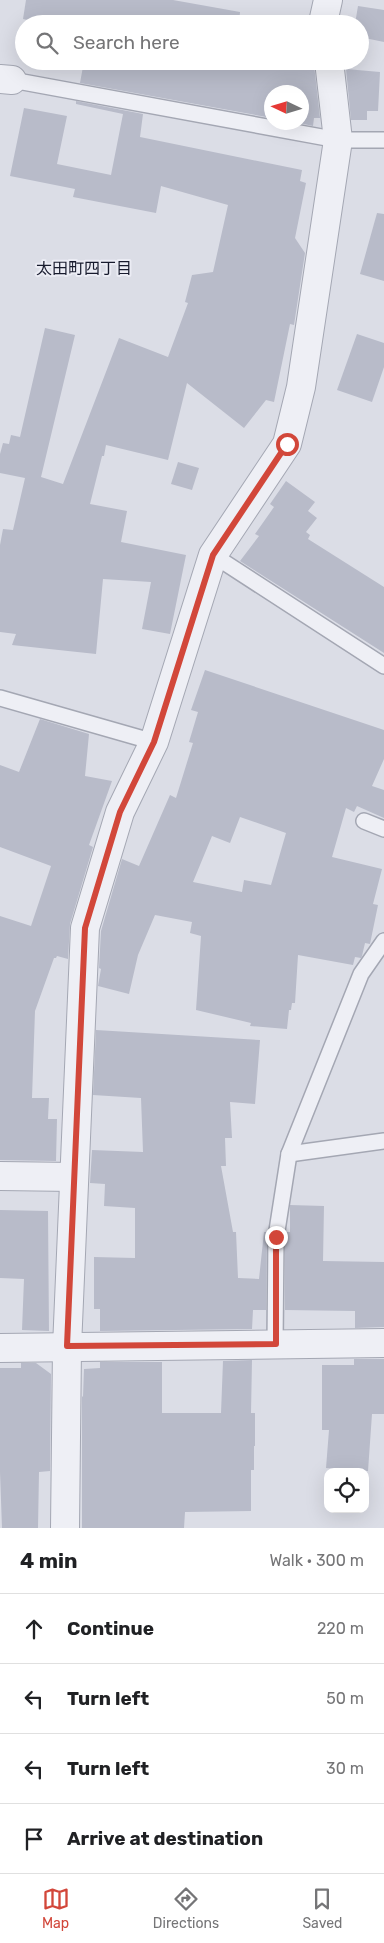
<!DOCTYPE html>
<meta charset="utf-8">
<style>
:root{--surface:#fff;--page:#f6f6f6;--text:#202124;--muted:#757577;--line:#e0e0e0;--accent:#d2473a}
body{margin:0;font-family:Rubik,"Noto Sans JP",sans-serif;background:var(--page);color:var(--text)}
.controls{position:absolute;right:15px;bottom:15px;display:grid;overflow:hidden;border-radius:10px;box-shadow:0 5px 20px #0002}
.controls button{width:45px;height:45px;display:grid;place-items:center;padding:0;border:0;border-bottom:1px solid var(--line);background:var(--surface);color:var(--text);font:25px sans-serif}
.compass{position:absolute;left:264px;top:85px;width:45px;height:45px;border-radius:50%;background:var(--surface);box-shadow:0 5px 20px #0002;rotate:274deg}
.stop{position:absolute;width:15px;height:15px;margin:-11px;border:4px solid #d2473a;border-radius:50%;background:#fff}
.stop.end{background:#d2473a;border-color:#fff;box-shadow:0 1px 5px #0008}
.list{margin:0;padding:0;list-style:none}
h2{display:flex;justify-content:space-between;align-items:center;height:65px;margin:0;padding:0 20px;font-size:21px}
h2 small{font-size:16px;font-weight:400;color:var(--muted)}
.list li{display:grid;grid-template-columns:32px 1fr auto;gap:15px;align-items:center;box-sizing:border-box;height:70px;padding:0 20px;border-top:1px solid var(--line)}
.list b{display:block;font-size:19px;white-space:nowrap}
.list em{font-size:16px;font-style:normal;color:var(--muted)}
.icon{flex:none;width:28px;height:28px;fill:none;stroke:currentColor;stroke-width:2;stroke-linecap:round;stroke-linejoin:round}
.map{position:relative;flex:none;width:384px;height:1528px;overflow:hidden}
.search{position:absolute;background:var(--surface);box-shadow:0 5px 20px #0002;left:15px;right:15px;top:15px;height:55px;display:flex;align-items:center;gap:12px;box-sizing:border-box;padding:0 18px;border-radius:28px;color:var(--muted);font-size:19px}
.sheet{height:345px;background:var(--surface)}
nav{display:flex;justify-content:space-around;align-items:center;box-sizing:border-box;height:70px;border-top:1px solid var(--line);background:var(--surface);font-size:14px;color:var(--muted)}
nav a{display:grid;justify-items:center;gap:2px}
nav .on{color:var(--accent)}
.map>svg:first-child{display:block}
.building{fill:#b8bbc9;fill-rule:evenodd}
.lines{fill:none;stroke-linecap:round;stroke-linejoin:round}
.service-casing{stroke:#a4a7b3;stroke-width:18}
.minor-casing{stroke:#a4a7b3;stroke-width:30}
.service{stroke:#eeeff5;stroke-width:15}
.minor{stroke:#eeeff5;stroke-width:28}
.route{stroke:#d2473a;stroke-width:6}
.labels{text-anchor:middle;stroke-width:4;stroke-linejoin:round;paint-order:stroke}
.neighbourhood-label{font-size:16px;fill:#171a2d;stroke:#ebecf4}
</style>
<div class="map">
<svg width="384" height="1528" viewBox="0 0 384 1528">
<rect width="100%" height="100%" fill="#dbdde6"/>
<g class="building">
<path d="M26 0H173L240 12 239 24H46L23 19Z"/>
<path d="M358 6 384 10V42L360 37V24H355Z"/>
<path d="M84 61H239L272 68 274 61 314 65 320 118H314L313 126 295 122H302V92H272V118L80 83Z"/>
<path d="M346 69 380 72 378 111H367V120H351Z"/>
<path d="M76 101 143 114 140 137 302 170 300 181 306 183 295 238 305 253 294 325 290 324 274 402 266 400 244 428 187 383 168 460 106 445 104 456H102L90 504 127 511 121 542 186 555 170 634 142 629 151 582 103 579 96 654 12 645 16 634 0 632V545L3 529 13 530 25 478 0 473V454L3 443 9 444 11 435 20 437 45 328 75 335 41 477 63 484 119 338 168 357 188 303 185 302 192 275 213 272 228 205 161 186 156 213 73 197 75 189 10 176 24 108 67 116 57 164 111 175 123 114 76 104Z"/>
<path d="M377 213 384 214V281L360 274Z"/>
<path d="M357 334 384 343V367L372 402 337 390Z"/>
<path d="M178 462 199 468 192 490 171 484Z"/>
<path d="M286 481 315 502 308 511 317 518 306 532 310 535 308 539 384 587V653L240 561 259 536 255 534 274 507 270 504Z"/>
<path d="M205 670 384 730V759L372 786 384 790V818L357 806 354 812 346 808 332 857 382 869 373 904 378 905 370 944 365 943 362 956 361 958 355 957 353 965 298 955 295 1003H292L291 1010H289L287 1029 250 1026 251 1023 196 1010 201 936 190 933 192 922 155 915 138 955 129 994 98 986 101 969 99 968 101 931 122 859 139 866 170 795 176 798 193 743 189 742 198 712 191 710ZM240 817 286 833 271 885 244 880 242 892 193 882 212 836 230 843Z"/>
<path d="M40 719 89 734 85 776 112 781 89 845 93 847 70 924 68 959 57 956 56 958H54L35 1011 32 1098H49L48 1119H57L56 1161 0 1160V916L31 926 51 866 0 847V765L19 772Z"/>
<path d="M96 1030 260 1040 255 1104 230 1102 232 1138H225L226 1166H221L233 1232H236L238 1278 259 1279 264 1232H267L266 1310H253L252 1329 100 1331V1309H94V1257L135 1258V1208L104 1206 105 1184 90 1183 92 1150 143 1152 141 1098 93 1095Z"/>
<path d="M290 1205 324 1206 323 1261 384 1262V1327L355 1328V1311L285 1310V1238L286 1232H290Z"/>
<path d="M0 1210 48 1211 49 1331 22 1330 24 1279 0 1278Z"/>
<path d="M354 1359H384V1414H372L368 1471 326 1468 329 1430H322V1365H354Z"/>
<path d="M252 1360 251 1413H255V1446H254V1470H251V1511L185 1512 184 1528H82V1396L83 1397 84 1369 100 1368V1362H162V1413H221L223 1361Z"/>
<path d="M21 1363H36L51 1374 50 1471 39 1472 38 1528H2L0 1472V1368H21Z"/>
</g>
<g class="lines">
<g class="service-casing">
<g id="service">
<path d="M12 80 338 140H384"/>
<path d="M213 555 384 666"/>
<path d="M0 698 154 742"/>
<path d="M364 821 384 829"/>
<path d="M289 1154 384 1141"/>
<path d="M275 1344 276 1237 289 1154 361 974 384 941"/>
</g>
</g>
<g class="minor-casing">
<g id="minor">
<path d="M324 24V18L328 0"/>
<path d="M0 79 12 80"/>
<path d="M0 1176 74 1177"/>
<path d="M0 1348 384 1343"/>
<path d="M65 1528 67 1347 85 928 120 812 154 742 213 555 287 444 301 387 338 140 329 61"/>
</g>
</g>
<use href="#service" class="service"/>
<use href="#minor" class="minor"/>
</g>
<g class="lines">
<path class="route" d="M276 1237V1344L67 1346 85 928 120 812 154 742 213 555 287 444"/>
</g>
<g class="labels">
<g class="neighbourhood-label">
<text x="84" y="274">太田町四丁目</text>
</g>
</g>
</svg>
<div class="controls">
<button><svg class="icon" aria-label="locate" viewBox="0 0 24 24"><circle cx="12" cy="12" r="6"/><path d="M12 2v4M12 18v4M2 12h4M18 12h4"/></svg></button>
</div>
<svg class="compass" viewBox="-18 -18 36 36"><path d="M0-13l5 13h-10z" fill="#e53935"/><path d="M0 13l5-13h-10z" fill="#757577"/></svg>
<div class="stop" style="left:287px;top:444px"></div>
<div class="stop end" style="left:276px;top:1237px"></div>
<div class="search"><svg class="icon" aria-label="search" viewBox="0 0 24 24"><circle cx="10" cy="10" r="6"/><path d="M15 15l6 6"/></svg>Search here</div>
</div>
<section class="sheet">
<h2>4 min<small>Walk · 300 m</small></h2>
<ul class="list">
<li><svg class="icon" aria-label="ahead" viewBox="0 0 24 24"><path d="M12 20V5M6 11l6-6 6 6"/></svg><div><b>Continue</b></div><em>220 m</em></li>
<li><svg class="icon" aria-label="left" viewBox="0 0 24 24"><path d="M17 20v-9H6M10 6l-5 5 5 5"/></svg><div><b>Turn left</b></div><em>50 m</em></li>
<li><svg class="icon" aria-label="left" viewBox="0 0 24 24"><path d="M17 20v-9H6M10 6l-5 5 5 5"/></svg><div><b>Turn left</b></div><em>30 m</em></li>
<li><svg class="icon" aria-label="arrive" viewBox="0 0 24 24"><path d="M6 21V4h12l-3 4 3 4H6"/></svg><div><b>Arrive at destination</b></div></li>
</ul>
</section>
<nav>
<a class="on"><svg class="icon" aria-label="map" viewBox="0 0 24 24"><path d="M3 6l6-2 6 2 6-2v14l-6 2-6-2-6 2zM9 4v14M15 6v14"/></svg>Map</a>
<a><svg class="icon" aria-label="directions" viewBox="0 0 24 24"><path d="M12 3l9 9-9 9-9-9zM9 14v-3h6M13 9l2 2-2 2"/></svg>Directions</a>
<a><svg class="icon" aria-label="saved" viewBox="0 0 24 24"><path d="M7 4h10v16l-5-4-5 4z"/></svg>Saved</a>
</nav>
